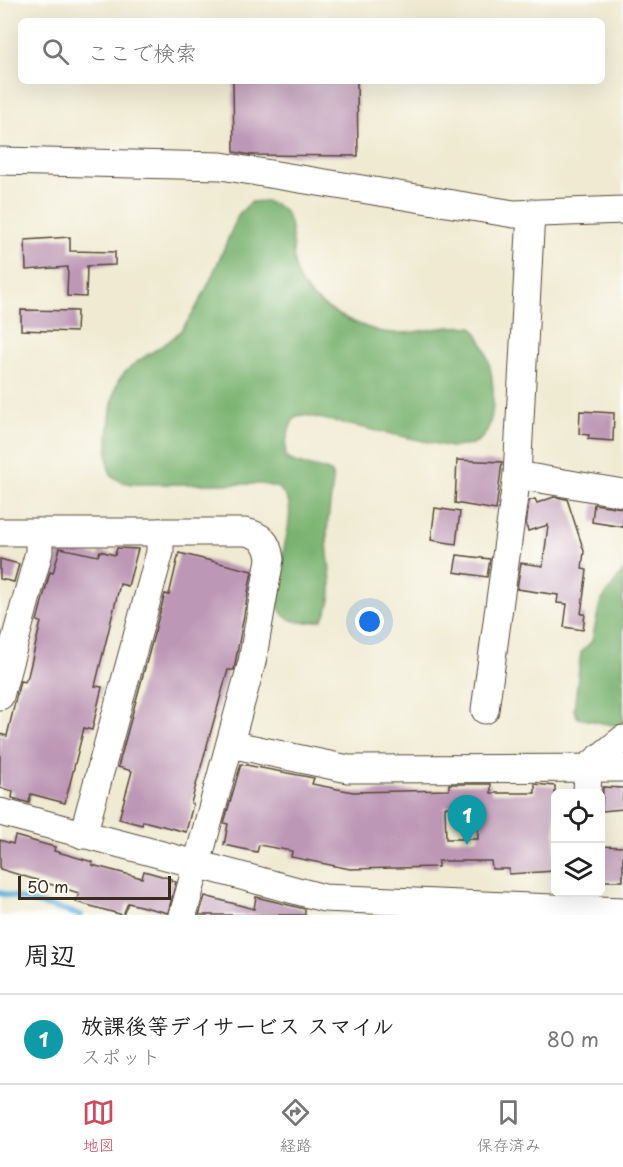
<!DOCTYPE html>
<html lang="ja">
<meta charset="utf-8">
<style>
:root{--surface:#fff;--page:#f2f2f2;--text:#222;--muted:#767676;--line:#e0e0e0;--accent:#d1495b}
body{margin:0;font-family:"Playpen Sans","Klee One",sans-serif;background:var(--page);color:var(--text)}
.controls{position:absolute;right:18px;bottom:18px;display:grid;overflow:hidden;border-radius:9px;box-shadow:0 6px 24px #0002}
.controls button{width:54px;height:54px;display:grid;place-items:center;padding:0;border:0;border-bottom:2px solid var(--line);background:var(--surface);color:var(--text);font:30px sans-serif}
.scale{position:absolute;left:18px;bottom:15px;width:153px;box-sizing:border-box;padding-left:6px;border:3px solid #3b2a1e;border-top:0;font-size:16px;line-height:21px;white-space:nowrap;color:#3b2a1e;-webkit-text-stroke:4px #fdfcf7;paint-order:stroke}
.you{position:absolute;left:370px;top:622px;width:21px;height:21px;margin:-15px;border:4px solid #fff;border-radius:50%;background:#1a73e8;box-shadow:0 0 0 9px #1a73e833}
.badge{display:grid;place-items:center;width:39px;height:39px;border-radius:50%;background:var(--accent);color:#fff;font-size:20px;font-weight:700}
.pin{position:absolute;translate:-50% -50px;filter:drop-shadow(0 2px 3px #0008)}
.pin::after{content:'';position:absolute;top:32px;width:21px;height:18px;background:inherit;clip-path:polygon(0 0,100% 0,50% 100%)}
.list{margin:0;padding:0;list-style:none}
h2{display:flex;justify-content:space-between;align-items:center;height:78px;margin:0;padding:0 24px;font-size:26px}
h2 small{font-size:20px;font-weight:400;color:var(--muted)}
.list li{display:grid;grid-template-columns:39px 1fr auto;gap:18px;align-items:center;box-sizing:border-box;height:90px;padding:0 24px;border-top:2px solid var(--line)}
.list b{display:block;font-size:22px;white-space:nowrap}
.list p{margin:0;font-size:20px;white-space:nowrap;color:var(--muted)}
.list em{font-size:20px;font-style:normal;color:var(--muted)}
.icon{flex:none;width:33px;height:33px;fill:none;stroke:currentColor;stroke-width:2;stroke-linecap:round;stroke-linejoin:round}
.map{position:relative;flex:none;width:623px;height:915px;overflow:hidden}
.search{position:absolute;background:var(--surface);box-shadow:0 6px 24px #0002;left:18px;right:18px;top:18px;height:66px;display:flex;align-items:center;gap:15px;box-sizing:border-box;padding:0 21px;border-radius:9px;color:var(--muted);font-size:22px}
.sheet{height:168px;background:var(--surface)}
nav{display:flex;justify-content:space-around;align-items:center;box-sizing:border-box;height:84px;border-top:2px solid var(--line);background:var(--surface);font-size:16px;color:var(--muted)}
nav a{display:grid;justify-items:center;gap:3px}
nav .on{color:var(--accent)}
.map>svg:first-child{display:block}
.forest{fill:#7ab371;stroke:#5a6e48;stroke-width:1.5}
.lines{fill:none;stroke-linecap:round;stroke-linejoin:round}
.stream{stroke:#62b0dc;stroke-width:6}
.building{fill:#bd98b6;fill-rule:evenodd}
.minor-casing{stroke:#564739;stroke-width:29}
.minor{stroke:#fff;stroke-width:27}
</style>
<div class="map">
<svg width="623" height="915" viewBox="0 0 623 915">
<rect width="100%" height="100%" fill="#fdfcf7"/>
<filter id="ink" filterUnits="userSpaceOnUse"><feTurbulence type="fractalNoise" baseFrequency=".0167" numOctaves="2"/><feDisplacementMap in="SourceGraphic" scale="12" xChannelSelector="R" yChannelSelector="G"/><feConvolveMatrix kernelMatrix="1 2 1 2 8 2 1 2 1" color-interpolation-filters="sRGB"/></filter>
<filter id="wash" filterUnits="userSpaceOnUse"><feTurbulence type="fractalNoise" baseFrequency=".008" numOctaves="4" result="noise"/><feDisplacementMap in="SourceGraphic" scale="24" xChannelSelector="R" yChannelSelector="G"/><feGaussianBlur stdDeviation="1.35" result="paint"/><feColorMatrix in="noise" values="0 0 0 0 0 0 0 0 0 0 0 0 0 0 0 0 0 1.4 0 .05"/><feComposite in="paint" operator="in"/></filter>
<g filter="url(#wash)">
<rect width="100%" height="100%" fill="#efead1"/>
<g class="forest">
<path d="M266 201C271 203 279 206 283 209 299 229 287 263 302 285 316 306 352 323 375 330 406 340 440 323 472 327 492 348 501 409 485 434 477 446 463 446 451 447L305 415 296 416C288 427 284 445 286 458 300 467 318 465 332 473L333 481C331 500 327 519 327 538 327 567 339 594 322 620 240 638 296 543 289 504 288 499 283 493 279 488L262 484H131C123 482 116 481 111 474 103 463 111 393 119 380 134 356 169 349 185 325 208 293 222 250 239 214L251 202Z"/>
<path d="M623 571V727L578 718 574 710 581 652 592 641 600 603Z"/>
</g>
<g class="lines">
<path class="stream" d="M0 893 81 915"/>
</g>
<g id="blocks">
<g class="building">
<path d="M233 81H357L358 156 250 155 234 152Z"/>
<path d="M70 237V251L115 252V265L87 266 86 297 67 296 68 267 26 270 25 240Z"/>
<path d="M21 310 77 311 76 332 21 330Z"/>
<path d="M580 411 614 413 613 441 588 439 589 435 579 434Z"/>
<path d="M457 460 502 462 496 510 455 503Z"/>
<path d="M554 497 567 499 584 551 582 569 587 570 581 614H585L583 630 564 627 567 604 557 603 558 595 517 589 521 563 543 566 548 525 528 531 526 525 529 501 535 499 537 503Z"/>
<path d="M594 504 623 508V527L592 522Z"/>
<path d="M435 508 460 512 456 544 431 540Z"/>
<path d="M60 548 98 556 100 551 115 555 117 548 138 549 128 586 120 584 95 686 102 687 92 730 84 728 65 803 31 794 29 803 12 798 13 791 0 788V734L7 736 20 681 25 682 28 676 41 622 37 621 50 572 53 573Z"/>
<path d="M179 553 252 571 234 670H228L191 803 193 804 186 832 143 821 142 825 119 819 132 771 118 767 165 594 169 595Z"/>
<path d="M457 555 490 559 487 577 454 572Z"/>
<path d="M0 559 19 564 14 582 0 579Z"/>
<path d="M241 764 314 778 312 784 353 792 449 790V784H491V793H535V784L555 786V871L509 874V869H492L491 861H438V867L350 869 291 857 292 851 259 845 257 852 224 845 228 824 224 823ZM445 807H478V839H446Z"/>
<path d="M603 787 623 788V809L602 811Z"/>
<path d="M15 836 55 847 54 851 93 862 92 865 142 878 144 871 172 879 171 881 176 882 168 913 128 903 123 915 76 902 79 893 0 869V840L13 844Z"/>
<path d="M600 846 623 847V881H600Z"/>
<path d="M205 896 254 909 256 897 305 909V915H199Z"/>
</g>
</g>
</g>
<g filter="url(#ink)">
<use href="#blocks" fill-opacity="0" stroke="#564739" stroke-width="1.5"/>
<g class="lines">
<g class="minor-casing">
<g id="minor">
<path d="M0 161 221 166 514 214 623 210"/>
<path d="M517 475 623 493"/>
<path d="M0 532H245C261 535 268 542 270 559L252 662 183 915"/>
<path d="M0 696 39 552V532"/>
<path d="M485 710 517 475 531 213"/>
<path d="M230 744 348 769 623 768"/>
<path d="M587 794 588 767 623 739"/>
<path d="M0 812 324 898 623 911"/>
<path d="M83 835 160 552V532"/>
</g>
</g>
<use href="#minor" class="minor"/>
</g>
</g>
</svg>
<div class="controls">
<button><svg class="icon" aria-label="locate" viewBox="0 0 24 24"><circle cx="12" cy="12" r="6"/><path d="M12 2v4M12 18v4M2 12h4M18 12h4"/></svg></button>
<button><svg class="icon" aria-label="layers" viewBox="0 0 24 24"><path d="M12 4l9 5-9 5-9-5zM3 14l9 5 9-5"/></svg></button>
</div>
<div class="scale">50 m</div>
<div class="you"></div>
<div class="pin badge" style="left:467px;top:845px;background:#0f9aa8">1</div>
<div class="search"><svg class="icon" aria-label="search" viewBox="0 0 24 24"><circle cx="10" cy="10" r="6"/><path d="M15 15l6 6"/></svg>ここで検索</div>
</div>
<section class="sheet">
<h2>周辺<small></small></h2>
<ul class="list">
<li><span class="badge" style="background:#0f9aa8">1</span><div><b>放課後等デイサービス スマイル</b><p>スポット</p></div><em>80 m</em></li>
</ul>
</section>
<nav>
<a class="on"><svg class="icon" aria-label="map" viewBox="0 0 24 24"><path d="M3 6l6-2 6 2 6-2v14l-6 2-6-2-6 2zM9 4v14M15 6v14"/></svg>地図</a>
<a><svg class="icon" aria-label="directions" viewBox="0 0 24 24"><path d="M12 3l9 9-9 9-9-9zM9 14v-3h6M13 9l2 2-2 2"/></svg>経路</a>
<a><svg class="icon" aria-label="saved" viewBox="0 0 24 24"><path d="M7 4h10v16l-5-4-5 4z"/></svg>保存済み</a>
</nav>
